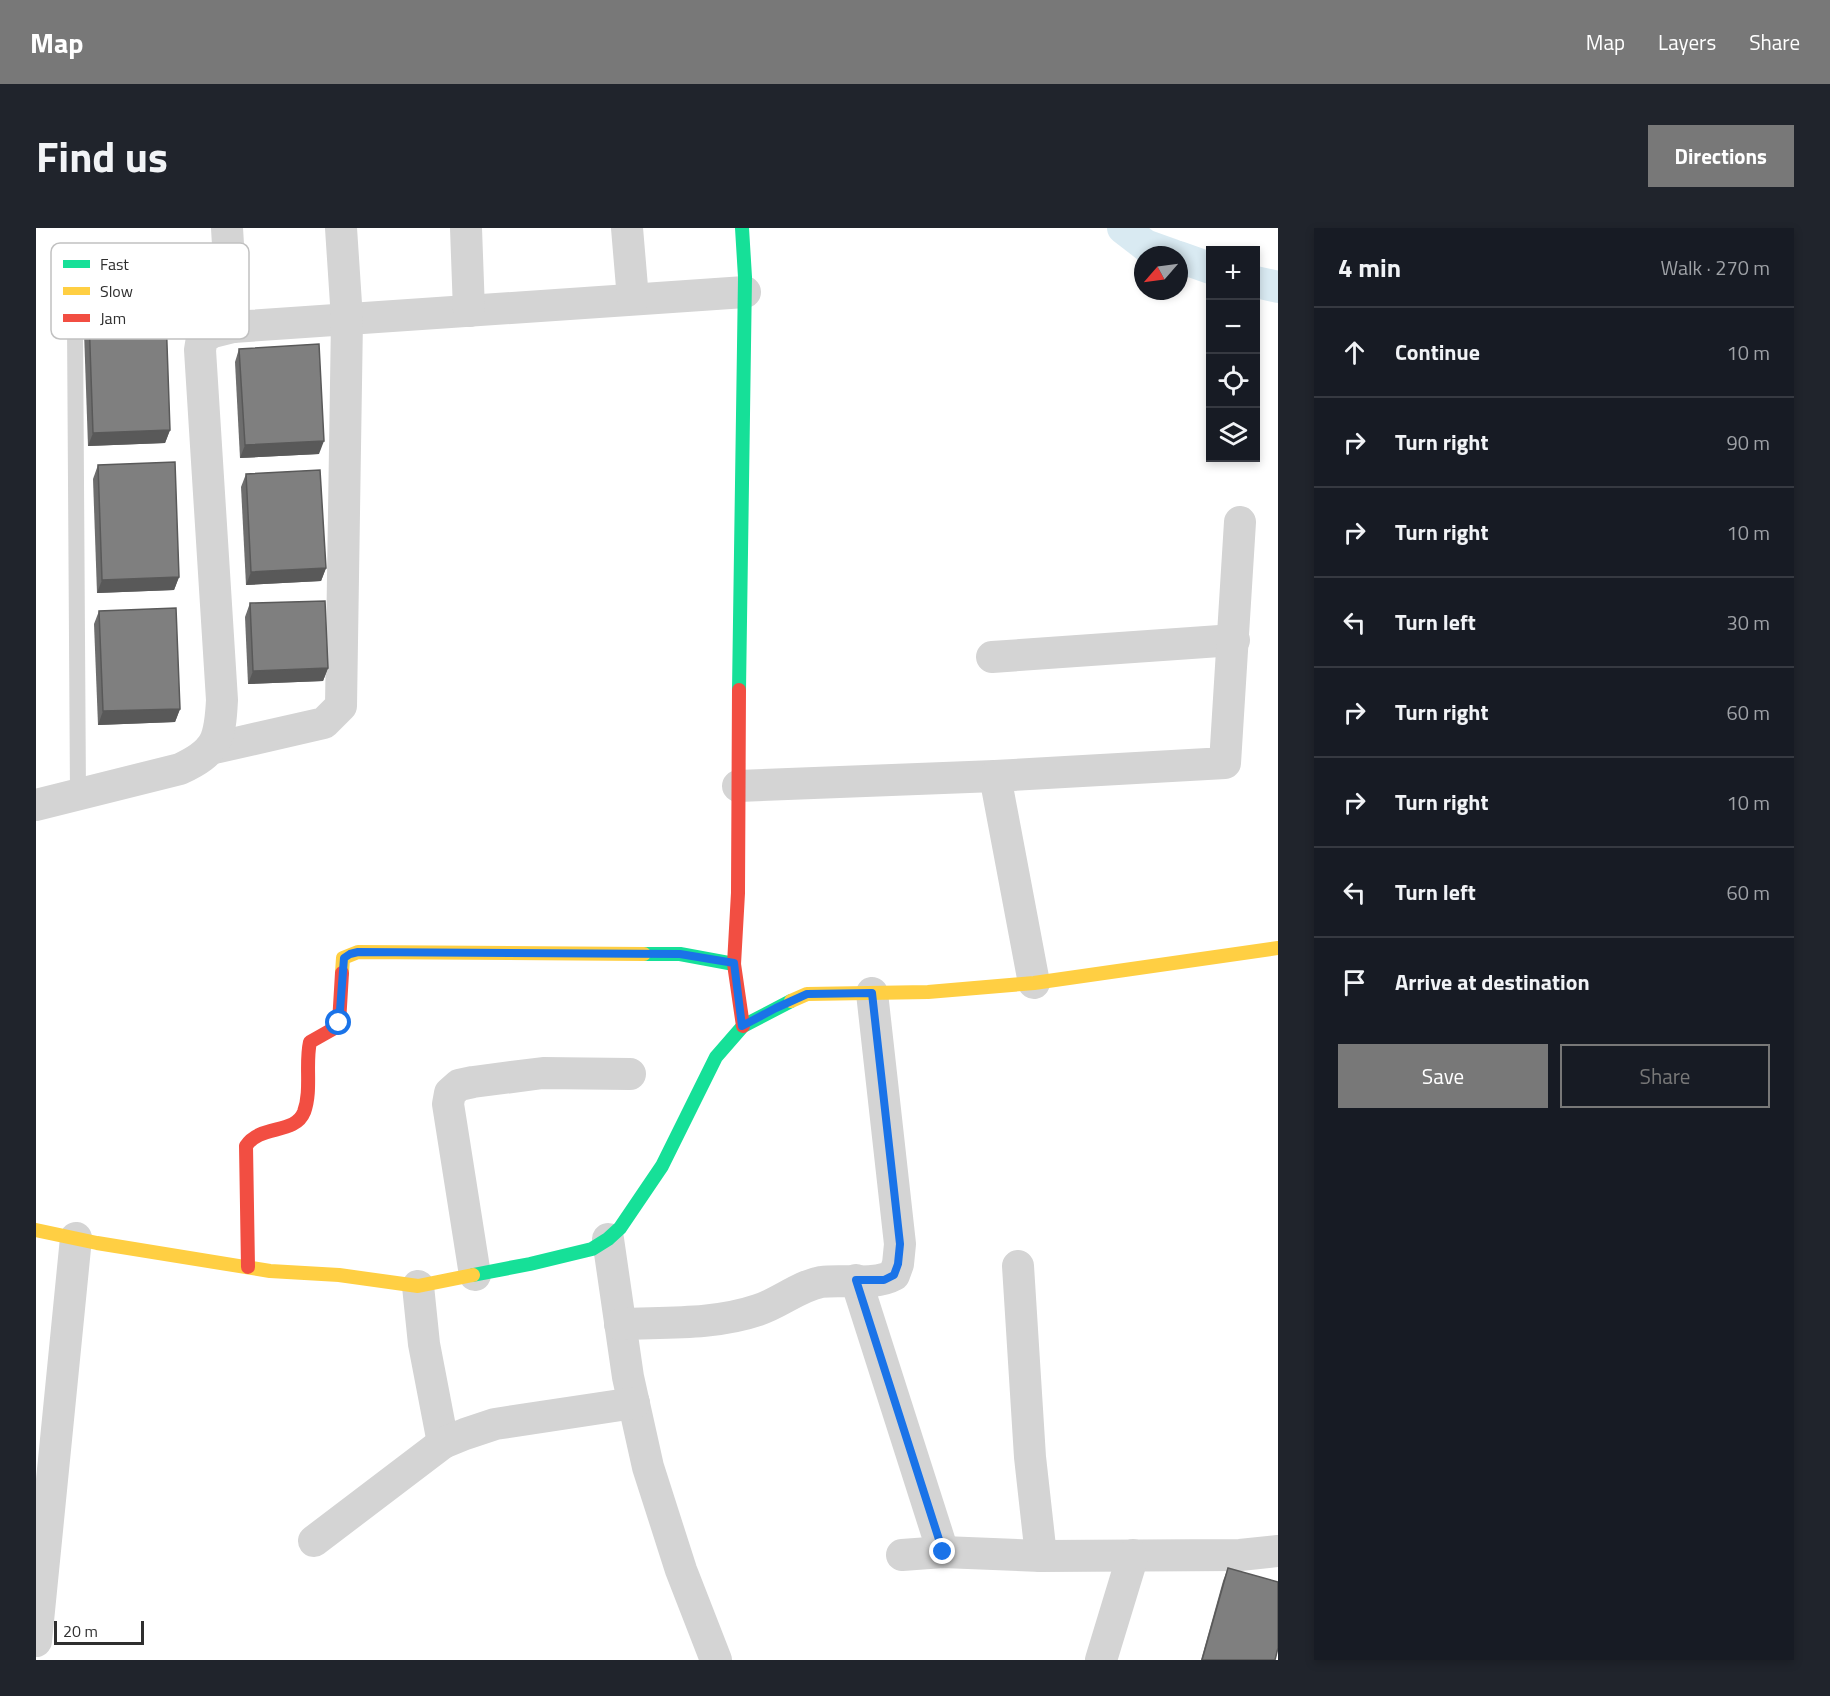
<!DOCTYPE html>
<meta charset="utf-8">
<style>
:root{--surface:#171b24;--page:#20242c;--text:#f1f3f6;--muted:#9ea1a6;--line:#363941;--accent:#787878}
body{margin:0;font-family:"Titillium Web",sans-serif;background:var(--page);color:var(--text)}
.controls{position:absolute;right:18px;top:18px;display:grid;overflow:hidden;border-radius:0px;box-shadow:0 3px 9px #0003}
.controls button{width:54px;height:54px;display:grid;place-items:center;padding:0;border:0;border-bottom:2px solid var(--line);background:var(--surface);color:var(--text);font:30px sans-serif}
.compass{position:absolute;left:1098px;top:18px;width:54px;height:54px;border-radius:50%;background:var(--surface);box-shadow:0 3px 9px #0003;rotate:242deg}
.scale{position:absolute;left:18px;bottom:15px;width:90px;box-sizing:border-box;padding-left:6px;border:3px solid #2f2f2f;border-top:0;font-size:16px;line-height:21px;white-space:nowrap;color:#2f2f2f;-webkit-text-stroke:4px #fff;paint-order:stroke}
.stop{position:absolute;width:18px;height:18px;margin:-14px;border:4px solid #1a73e8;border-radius:50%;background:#fff}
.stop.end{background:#1a73e8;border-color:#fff;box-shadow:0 2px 6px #0008}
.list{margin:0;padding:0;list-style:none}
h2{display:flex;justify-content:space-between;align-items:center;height:78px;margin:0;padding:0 24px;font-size:26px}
h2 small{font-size:20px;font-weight:400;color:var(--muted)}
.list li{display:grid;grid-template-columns:39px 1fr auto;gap:18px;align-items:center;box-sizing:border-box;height:90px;padding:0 24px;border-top:2px solid var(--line)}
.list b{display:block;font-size:22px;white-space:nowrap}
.list em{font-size:20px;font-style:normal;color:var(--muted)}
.actions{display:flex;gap:12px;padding:18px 24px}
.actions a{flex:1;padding:14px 0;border:2px solid var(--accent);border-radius:0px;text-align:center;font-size:21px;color:var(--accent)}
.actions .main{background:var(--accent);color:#fff}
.icon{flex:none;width:33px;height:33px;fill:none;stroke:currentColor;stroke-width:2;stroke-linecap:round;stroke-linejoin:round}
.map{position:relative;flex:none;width:1242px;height:1432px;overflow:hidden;border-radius:0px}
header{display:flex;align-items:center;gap:36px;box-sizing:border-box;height:84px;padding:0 30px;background:var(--accent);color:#fff}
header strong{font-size:28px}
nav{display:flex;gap:33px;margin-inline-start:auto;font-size:21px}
.intro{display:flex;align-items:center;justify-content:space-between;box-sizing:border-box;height:144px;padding:0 36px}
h1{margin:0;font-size:42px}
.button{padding:15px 27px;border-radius:0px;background:var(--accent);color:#fff;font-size:21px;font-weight:700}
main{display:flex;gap:36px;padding:0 36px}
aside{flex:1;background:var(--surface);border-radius:0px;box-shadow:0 3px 9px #0003}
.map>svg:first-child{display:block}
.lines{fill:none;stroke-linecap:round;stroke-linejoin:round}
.canal{stroke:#d9eaf2;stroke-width:32}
.lane{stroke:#d4d4d4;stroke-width:16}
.street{stroke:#d4d4d4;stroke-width:32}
.fast{stroke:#16e098;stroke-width:14}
.slow{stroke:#ffcf43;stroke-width:14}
.jam{stroke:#f24e42;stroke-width:14}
.wall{fill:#6d6d6d}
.shaded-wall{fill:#595959}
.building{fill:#7f7f7f;stroke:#595959;stroke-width:1.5}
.route{stroke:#1a73e8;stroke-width:8}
.key{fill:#fff;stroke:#c1c1c1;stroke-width:1.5}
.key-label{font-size:16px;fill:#2f2f2f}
</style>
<header>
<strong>Map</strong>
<nav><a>Map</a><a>Layers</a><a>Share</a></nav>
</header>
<div class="intro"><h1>Find us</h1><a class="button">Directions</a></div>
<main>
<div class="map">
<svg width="1242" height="1432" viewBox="0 0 1242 1432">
<rect width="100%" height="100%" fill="#fff"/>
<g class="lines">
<g class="canal">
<path d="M1087 0 1109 17 1137 27"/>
<path d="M1143 29 1174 40"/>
<path d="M1220 54 1242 59"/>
</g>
<path class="lane" d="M39 96 42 568"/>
<g class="street">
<path d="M191 0 197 99 709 64"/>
<path d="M430 0 433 83"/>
<path d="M591 0 597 71"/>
<path d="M956 429 1198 412"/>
<path d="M174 521 288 495 305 478 311 91 305 0"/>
<path d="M702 558 959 548"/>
<path d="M0 577 144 541C181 524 184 511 186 472L164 122 166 110 177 104 197 99"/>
<path d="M998 755 959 548 1189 535 1204 294"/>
<path d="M572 1011 592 1149 612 1239 645 1342 680 1432"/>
<path d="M982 1038 994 1229 1005 1328"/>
<path d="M439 1047 412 876 414 865 423 857 437 854 507 845 594 846"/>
<path d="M820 1052 907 1324"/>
<path d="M382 1058 388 1116 407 1215"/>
<path d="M584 1096C630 1094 678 1097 722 1082 744 1075 763 1058 785 1054 808 1051 838 1058 858 1047L862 1036 864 1016 836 765"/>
<path d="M278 1313 407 1215 429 1206 459 1196 598 1175"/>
<path d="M866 1327 907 1324 1005 1328 1204 1327 1242 1323"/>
<path d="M0 1413 40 1010"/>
<path d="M1065 1432 1097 1327"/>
</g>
<g class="fast">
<path d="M703 462 709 49 706 0"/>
<path d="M608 726H644L698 736"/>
<path d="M437 1047 494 1036 556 1021 572 1011 584 1000 626 938 680 829 707 798 755 773"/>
</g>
<g class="slow">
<path d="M306 745 307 730 322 724 608 726"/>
<path d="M755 773 771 766 892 764 998 755 1242 720"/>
<path d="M0 1002 61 1015 234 1043 303 1047 382 1058 437 1047"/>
</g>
<g class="jam">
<path d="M703 462 702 665 698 736 707 798"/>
<path d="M212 1039 210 918C224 896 259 907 268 884 276 862 269 836 274 814L297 801 303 795 306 745"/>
</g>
</g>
<g class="wall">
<path d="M53 90 134 202 129 215 52 218 48 104Z"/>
<path d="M203 121 283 226 204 230 199 134Z"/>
<path d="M62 237 143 349 138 362 61 365 57 251Z"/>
<path d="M210 246 290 340 285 353 210 357 205 259Z"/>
<path d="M214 375 292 440 287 453 212 456 209 389Z"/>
<path d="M63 383 144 481 139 494 62 497 58 396Z"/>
<path d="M1192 1340 1239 1432H1165L1187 1353Z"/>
</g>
<g class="shaded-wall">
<path d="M134 202 129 215 52 218 57 205Z"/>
<path d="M288 213 283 226 204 230 209 217Z"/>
<path d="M290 340 285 353 210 357 215 344Z"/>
<path d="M143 349 138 362 61 365 66 352Z"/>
<path d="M292 440 287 453 212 456 217 443Z"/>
<path d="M144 481 139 494 62 497 67 483Z"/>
</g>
<g class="building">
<path d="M130 88 134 202 57 205 53 90Z"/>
<path d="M283 116 288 213 209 217 203 121Z"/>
<path d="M139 234 143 349 66 352 62 237Z"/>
<path d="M284 242 290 340 215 344 210 246Z"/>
<path d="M289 373 292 440 217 443 214 375Z"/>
<path d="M140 380 144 481 67 483 63 383Z"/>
<path d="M1192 1340 1242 1354V1420L1239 1432H1166Z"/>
</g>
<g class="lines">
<path class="route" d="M303 795 308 730 314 726 322 724 644 726 698 735 706 798 740 780 771 766 836 765 864 1016 862 1036 858 1047 848 1052H820L907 1324"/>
</g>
<rect x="15" y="15" width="198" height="96" rx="9" class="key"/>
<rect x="27" y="32" width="27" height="8" fill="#16e098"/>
<rect x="27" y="59" width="27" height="8" fill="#ffcf43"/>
<rect x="27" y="86" width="27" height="8" fill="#f24e42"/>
<g class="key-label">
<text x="64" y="42">Fast</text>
<text x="64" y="69">Slow</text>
<text x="64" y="96">Jam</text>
</g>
</svg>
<div class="controls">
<button>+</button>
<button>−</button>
<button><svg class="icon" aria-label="locate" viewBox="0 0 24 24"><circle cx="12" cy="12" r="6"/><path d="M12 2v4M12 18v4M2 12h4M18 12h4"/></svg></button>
<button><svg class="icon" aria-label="layers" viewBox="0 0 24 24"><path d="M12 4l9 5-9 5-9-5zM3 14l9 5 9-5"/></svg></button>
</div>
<svg class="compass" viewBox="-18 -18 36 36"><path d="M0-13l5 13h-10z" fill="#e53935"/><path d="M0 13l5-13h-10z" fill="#9ea1a6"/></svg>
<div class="scale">20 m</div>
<div class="stop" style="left:303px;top:795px"></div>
<div class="stop end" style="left:907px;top:1324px"></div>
</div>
<aside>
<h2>4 min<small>Walk · 270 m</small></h2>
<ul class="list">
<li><svg class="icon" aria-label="ahead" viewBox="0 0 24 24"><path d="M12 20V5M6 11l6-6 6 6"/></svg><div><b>Continue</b></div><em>10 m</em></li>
<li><svg class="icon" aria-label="right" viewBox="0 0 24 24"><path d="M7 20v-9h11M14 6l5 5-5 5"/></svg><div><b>Turn right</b></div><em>90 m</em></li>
<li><svg class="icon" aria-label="right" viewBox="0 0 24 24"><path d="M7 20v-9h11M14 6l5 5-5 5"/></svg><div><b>Turn right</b></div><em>10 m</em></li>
<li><svg class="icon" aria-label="left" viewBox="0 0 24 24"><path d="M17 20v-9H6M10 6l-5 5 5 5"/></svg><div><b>Turn left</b></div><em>30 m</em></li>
<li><svg class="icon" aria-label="right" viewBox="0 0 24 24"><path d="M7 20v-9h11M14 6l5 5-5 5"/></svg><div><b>Turn right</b></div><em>60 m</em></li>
<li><svg class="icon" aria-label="right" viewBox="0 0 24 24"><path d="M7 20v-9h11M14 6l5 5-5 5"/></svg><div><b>Turn right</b></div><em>10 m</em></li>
<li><svg class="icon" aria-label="left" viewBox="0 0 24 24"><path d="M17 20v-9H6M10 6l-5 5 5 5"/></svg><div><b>Turn left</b></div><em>60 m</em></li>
<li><svg class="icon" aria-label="arrive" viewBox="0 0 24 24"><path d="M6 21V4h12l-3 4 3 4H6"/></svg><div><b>Arrive at destination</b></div></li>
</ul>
<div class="actions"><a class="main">Save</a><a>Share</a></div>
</aside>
</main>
